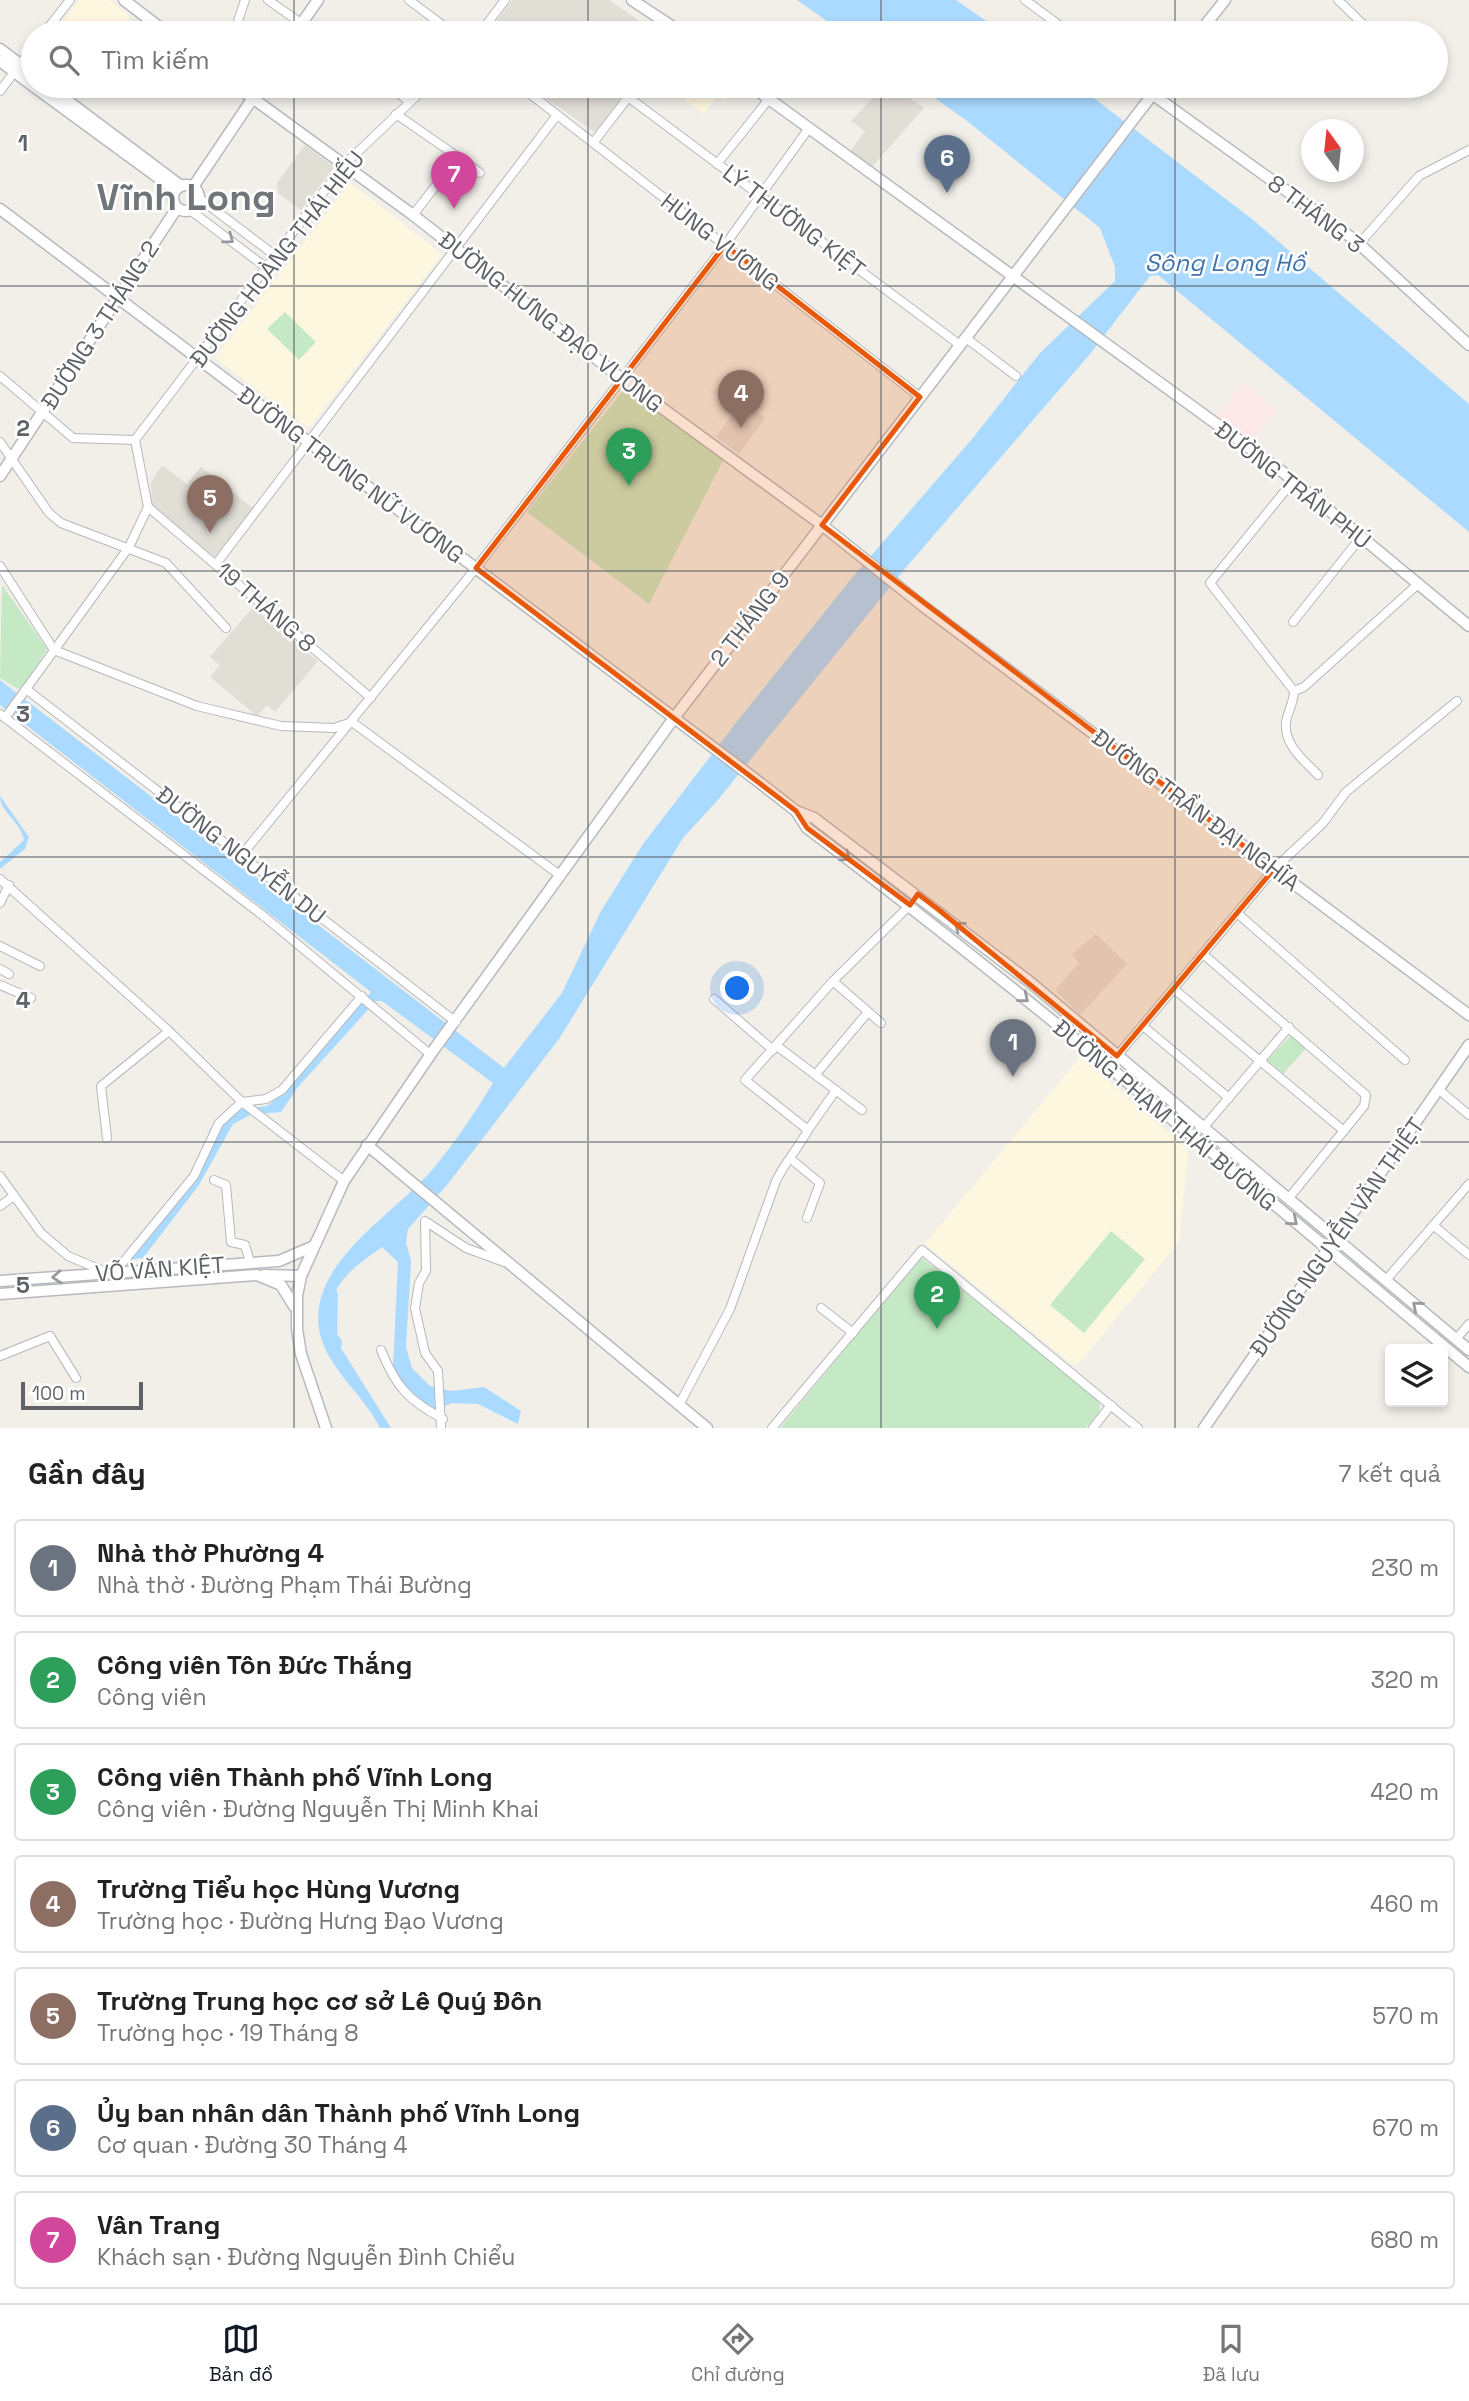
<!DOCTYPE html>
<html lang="vi">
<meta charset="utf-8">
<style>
:root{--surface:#fff;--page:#f2f2f2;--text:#222;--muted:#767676;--line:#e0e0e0;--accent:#111827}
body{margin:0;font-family:"Space Grotesk",sans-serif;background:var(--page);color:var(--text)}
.controls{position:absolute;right:21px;bottom:21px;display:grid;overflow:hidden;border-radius:7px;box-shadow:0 4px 10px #0003}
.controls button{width:63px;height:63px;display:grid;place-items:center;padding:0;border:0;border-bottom:2px solid var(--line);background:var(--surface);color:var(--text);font:35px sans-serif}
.compass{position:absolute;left:1301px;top:119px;width:63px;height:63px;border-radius:50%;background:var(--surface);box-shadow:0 4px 10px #0003;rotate:345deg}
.scale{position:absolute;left:21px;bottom:18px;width:122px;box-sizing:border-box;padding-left:7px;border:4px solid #5f6368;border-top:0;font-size:19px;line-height:24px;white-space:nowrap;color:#5f6368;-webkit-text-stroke:5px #fff;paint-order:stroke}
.you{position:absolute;left:738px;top:989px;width:24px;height:24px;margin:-18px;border:5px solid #fff;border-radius:50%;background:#1a73e8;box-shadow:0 0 0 10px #1a73e833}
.badge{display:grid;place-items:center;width:46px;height:46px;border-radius:50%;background:var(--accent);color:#fff;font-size:23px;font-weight:700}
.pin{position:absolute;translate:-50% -58px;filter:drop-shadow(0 2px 4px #0008)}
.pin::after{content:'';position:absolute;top:37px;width:24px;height:21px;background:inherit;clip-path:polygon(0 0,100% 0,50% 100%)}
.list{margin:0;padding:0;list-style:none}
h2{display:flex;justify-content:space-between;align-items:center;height:91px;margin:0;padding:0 28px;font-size:30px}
h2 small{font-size:23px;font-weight:400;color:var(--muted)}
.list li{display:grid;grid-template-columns:46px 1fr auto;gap:21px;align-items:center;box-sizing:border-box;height:98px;margin:0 14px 14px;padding:0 14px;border:2px solid var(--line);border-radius:7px}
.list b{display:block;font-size:26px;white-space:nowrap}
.list p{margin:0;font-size:23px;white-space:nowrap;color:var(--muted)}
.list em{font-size:23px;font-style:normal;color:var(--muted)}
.icon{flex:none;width:38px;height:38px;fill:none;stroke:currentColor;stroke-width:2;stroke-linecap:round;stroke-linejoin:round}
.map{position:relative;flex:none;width:1469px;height:1428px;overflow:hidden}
.search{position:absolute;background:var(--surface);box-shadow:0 4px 10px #0003;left:21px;right:21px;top:21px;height:77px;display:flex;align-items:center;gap:18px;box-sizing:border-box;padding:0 24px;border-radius:38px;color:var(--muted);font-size:26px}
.sheet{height:875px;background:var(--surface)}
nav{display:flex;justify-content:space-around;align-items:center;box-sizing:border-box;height:98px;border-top:2px solid var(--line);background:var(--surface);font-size:19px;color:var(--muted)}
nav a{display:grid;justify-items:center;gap:4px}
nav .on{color:var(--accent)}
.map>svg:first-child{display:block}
.commercial{fill:#fef7e0}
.education{fill:#e1ded6}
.medical{fill:#fce8e6}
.green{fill:#c5e8c5}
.water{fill:#aadaff}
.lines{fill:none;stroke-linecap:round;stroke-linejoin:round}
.river{stroke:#aadaff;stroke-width:14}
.street-casing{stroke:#b5b8bc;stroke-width:10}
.secondary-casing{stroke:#b6babf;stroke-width:13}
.street{stroke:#fff;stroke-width:8}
.secondary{stroke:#fff;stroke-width:10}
.oneway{stroke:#979a9d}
.marked{fill:#e8590c;fill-opacity:0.2;stroke:#e8590c;stroke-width:5;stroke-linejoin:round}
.grid{fill:none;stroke:#5f6368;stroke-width:2;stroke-opacity:0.55}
.labels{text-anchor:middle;stroke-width:5;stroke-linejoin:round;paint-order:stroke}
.street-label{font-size:23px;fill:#5f6368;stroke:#fff}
.water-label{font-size:24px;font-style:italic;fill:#4174aa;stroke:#fff}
.town-label{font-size:37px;font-weight:bold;fill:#70757a;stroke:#fff}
.grid-label{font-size:23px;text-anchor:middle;font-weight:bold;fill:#5f6368;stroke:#fff;stroke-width:5;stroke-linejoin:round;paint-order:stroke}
</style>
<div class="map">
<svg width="1469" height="1428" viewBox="0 0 1469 1428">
<rect width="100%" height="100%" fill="#f1efe8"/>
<g class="commercial">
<path d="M80 0H109L131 17 118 33H54Z"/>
<path d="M696 86H735L724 101 718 97 704 114 685 100Z"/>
<path d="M350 183 442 254 309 428 215 358Z"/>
<path d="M1080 1057 1188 1150 1179 1242 1076 1367 925 1244Z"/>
</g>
<g class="education">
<path d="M512 0H609L657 33H488Z"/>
<path d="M528 86H629L596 133Z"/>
<path d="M884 86 899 98 904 94 924 108 871 168 849 153 865 131 851 121Z"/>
<path d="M305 145 334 167 301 210 278 193 277 183Z"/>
<path d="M742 401 765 418 739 454 716 437Z"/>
<path d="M162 465 187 484 201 467 254 509 215 557 152 507 151 482Z"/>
<path d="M253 607 318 661 275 712 267 705 257 716 210 677 220 665 210 657Z"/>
<path d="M1096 934 1127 964 1080 1015 1055 990 1079 963 1072 954Z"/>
</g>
<path class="medical" d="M1244 383 1277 411 1248 445 1213 419Z"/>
<g class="green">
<path d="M285 312 316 342 299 360 267 329Z"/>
<path d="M625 388 724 459 649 604 527 512Z"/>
<path d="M2 585 47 649 23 687 18 689 0 678Z"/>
<path d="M1293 1033 1308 1046 1283 1074 1268 1060Z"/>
<path d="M1111 1231 1145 1259 1084 1333 1050 1305Z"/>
<path d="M921 1257 1099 1399 1100 1411 1086 1428H780Z"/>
</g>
<g class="water">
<path d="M797 0H956L1003 33H844Z"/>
<path d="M918 86H1078L1252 219 1469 404V532L1158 275 1150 276 1090 354 903 571 717 801 683 838 559 1039 447 1185 408 1229 406 1242 411 1261 406 1347 412 1368 430 1386 451 1391 484 1387 521 1411 518 1424 478 1404 452 1403 438 1409 422 1405 407 1389 393 1367 398 1262 382 1247C348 1271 320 1291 334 1337L391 1428H380C365 1396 328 1369 320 1334 304 1265 394 1215 432 1170 454 1144 475 1113 493 1083L382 1001H376L298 1087 281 1112 250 1115 233 1124 199 1185 143 1258 129 1260 179 1200 221 1126 240 1109 267 1106 283 1093 371 992 0 705V680L504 1068 562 993 601 911 643 844 739 719 851 579 972 439 1040 353 1115 281V267L1100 228 967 121Z"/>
<path d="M0 796 29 837 25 849 0 869V862L24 840C21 822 0 812 0 796Z"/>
</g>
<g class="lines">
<path class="river" d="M331 1295 330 1336 335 1343"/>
<g class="street-casing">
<g id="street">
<path d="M268 0 315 33"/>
<path d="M409 0 453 33"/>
<path d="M1025 0 1070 33"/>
<path d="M1338 0 1372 33"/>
<path d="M44 33 70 0"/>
<path d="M234 33 245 0"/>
<path d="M480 33 505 0"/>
<path d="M388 86 410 102"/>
<path d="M520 86 920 397"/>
<path d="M1141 86 1152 94"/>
<path d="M0 91 33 47"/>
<path d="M628 97 960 345"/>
<path d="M396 114 458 157 413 215"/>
<path d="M593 143 637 86"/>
<path d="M458 157 480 173"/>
<path d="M717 164 769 99"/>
<path d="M199 198 277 257"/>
<path d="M190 210 268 269"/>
<path d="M1359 244 1419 176 1469 150"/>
<path d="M966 338 1016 376"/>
<path d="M0 376 73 438 135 440"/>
<path d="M135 440 344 165 427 86"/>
<path d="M135 440 148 507 371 698"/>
<path d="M0 442 49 513 61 523 166 563 226 628"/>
<path d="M1293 481 1210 583 1294 691C1294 703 1287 712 1286 723 1284 746 1305 761 1318 775"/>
<path d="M216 564 557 115"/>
<path d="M0 566 54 650 197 706 281 726 334 728 352 722 561 876"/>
<path d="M1293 622 1361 537"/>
<path d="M26 689 456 1022"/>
<path d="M1294 691 1304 687 1418 584"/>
<path d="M0 714 266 918 430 1054"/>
<path d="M5 718 129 547 148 507"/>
<path d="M241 856 476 568 725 245 809 128"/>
<path d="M0 879 169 1031 242 1102 344 1181"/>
<path d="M0 903 9 885"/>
<path d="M1237 913 1405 1060"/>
<path d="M0 946 40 966"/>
<path d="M1203 954 1366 1095 1364 1106 1288 1199"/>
<path d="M0 969 9 974"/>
<path d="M833 981 881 1023"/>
<path d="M0 985 31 998"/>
<path d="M1174 989 1344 1131"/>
<path d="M714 999 773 1050"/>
<path d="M1143 1026 1229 1098"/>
<path d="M777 1046 862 1110"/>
<path d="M1117 1056 1274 869 1323 823 1346 792 1457 701"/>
<path d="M816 1074 868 1012"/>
<path d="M1438 1089 1469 1115"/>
<path d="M1203 1128 1289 1027"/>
<path d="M808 1130 836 1090"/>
<path d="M107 1138 101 1086 169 1031"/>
<path d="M792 1160 820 1183 807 1218"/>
<path d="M0 1176 41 1233 68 1256 106 1272"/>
<path d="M214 1180 226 1185 231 1242 245 1245 250 1262"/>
<path d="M0 1206 14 1196"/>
<path d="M1433 1225 1469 1255"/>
<path d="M115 1272 194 1176 219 1123 242 1102 266 1099 282 1090 362 996"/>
<path d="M1386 1280 1469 1184"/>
<path d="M821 1308 853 1333"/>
<path d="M1456 1339 1469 1324"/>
<path d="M381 1350C396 1387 408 1400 443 1419"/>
<path d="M0 1356 50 1336 76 1378"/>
<path d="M679 1405 730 1309 776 1181C785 1162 798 1149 808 1130L745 1080 833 981 910 905"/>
<path d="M441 1428 438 1371 425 1353 415 1308 419 1283 426 1271 425 1221 466 1248 504 1262"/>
<path d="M772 1428 922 1250 1138 1428"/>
<path d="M1093 1428 1111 1405"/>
</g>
</g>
<g class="secondary-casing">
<g id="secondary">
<path d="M124 0 167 33"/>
<path d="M632 0 682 33"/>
<path d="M295 33 318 0"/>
<path d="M1199 33 1225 0"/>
<path d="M0 49 33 74"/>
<path d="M0 61 33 86"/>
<path d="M33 86 175 190"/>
<path d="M48 86 181 186"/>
<path d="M236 86 413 215 621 378 822 525 923 606 1469 1015"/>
<path d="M751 86 1284 473 1469 626"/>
<path d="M1152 94 1356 241 1469 345"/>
<circle cx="186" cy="198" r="13"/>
<path d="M193 187 261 86"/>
<path d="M0 209 755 779 796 811 807 828C1034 999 1250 1185 1469 1367"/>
<path d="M0 476 177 208"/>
<path d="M796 811 814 818 1030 982 1469 1350"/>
<path d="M367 1145 707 1428"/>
<path d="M264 1275 301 1276"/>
<path d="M0 1281 279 1261 314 1246"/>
<path d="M0 1294 257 1275 281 1285 294 1306"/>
<path d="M326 1428 301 1354 297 1329V1296L301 1276 344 1181 435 1048 674 718 1159 86"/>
<path d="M1204 1428 1469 1045"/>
</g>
</g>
<use href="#street" class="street"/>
<use href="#secondary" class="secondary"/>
</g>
<defs><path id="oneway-chevron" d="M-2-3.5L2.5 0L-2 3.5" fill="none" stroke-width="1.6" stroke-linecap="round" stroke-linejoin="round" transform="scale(1.75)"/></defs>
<g class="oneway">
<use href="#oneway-chevron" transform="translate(229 239) rotate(37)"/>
<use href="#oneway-chevron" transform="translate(846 857) rotate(37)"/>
<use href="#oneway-chevron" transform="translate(959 926) rotate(-142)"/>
<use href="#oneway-chevron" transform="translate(1024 998) rotate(39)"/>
<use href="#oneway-chevron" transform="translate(1293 1221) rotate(40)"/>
<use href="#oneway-chevron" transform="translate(57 1277) rotate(176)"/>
<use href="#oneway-chevron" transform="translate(1417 1306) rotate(-140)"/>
</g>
<path class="marked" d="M725 245 920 397 822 525 1274 869 1117 1056 939 910 918 894 910 905 807 828 796 811 476 568Z"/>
<path class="grid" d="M294 0V33M588 0V33M881 0V33M1175 0V33M294 86V1428M588 86V1428M881 86V1428M1175 86V1428M0 286H1469M0 571H1469M0 857H1469M0 1142H1469"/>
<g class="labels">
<g class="street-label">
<text transform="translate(1316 214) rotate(37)" y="8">8 THÁNG 3</text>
<text transform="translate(794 221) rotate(37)" y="8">LÝ THƯỜNG KIỆT</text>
<text transform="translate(720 242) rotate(38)" y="8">HÙNG VƯƠNG</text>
<text transform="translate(277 259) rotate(-52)" y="8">ĐƯỜNG HOÀNG THÁI HIẾU</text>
<text transform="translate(551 322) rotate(38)" y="8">ĐƯỜNG HƯNG ĐẠO VƯƠNG</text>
<text transform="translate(100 325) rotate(-57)" y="8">ĐƯỜNG 3 THÁNG 2</text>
<text transform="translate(351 475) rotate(37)" y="8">ĐƯỜNG TRƯNG NỮ VƯƠNG</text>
<text transform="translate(1293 485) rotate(38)" y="8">ĐƯỜNG TRẦN PHÚ</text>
<text transform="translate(266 607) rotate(41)" y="8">19 THÁNG 8</text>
<text transform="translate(750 619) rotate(-52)" y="8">2 THÁNG 9</text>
<text transform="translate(1196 810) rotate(37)" y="8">ĐƯỜNG TRẦN ĐẠI NGHĨA</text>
<text transform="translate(241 855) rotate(38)" y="8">ĐƯỜNG NGUYỄN DU</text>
<text transform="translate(1165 1115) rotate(40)" y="8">ĐƯỜNG PHẠM THÁI BƯỜNG</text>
<text transform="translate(1337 1237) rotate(-55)" y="8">ĐƯỜNG NGUYỄN VĂN THIỆT</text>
<text transform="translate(160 1269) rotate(-4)" y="8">VÕ VĂN KIỆT</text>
</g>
<g class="water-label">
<text x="1225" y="271">Sông Long Hồ</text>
</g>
<g class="town-label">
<text x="186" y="210">Vĩnh Long</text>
</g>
</g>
<g class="grid-label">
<text x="23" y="151">1</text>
<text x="23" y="436">2</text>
<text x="23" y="722">3</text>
<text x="23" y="1008">4</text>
<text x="23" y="1293">5</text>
</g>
</svg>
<div class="controls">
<button><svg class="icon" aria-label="layers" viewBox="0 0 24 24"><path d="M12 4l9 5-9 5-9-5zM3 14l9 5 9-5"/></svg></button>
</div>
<svg class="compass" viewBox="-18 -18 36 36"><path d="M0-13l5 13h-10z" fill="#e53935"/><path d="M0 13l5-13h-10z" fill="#767676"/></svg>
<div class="scale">100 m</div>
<div class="you"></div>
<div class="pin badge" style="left:1013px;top:1077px;background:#6b7280">1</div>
<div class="pin badge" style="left:937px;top:1329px;background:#2e9e5b">2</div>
<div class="pin badge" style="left:629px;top:486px;background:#2e9e5b">3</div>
<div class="pin badge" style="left:741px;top:428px;background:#8d6e63">4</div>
<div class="pin badge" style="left:210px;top:533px;background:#8d6e63">5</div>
<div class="pin badge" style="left:947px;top:193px;background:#5c6f8a">6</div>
<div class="pin badge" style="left:454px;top:209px;background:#d1479c">7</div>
<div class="search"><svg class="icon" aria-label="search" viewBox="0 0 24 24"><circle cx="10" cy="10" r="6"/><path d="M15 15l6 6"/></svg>Tìm kiếm</div>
</div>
<section class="sheet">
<h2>Gần đây<small>7 kết quả</small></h2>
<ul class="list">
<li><span class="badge" style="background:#6b7280">1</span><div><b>Nhà thờ Phường 4</b><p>Nhà thờ · Đường Phạm Thái Bường</p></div><em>230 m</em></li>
<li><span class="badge" style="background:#2e9e5b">2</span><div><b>Công viên Tôn Đức Thắng</b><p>Công viên</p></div><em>320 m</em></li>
<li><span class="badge" style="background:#2e9e5b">3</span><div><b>Công viên Thành phố Vĩnh Long</b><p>Công viên · Đường Nguyễn Thị Minh Khai</p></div><em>420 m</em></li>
<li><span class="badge" style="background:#8d6e63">4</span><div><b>Trường Tiểu học Hùng Vương</b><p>Trường học · Đường Hưng Đạo Vương</p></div><em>460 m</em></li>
<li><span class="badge" style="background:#8d6e63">5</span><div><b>Trường Trung học cơ sở Lê Quý Đôn</b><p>Trường học · 19 Tháng 8</p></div><em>570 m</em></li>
<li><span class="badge" style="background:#5c6f8a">6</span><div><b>Ủy ban nhân dân Thành phố Vĩnh Long</b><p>Cơ quan · Đường 30 Tháng 4</p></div><em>670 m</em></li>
<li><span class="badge" style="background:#d1479c">7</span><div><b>Vân Trang</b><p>Khách sạn · Đường Nguyễn Đình Chiểu</p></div><em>680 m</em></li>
</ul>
</section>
<nav>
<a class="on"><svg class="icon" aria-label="map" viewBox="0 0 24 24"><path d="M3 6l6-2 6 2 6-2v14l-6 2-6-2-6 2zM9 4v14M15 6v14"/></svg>Bản đồ</a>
<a><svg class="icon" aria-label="directions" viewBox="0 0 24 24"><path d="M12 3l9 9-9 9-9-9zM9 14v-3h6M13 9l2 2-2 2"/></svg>Chỉ đường</a>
<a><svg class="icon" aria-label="saved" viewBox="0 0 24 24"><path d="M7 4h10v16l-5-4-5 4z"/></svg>Đã lưu</a>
</nav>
